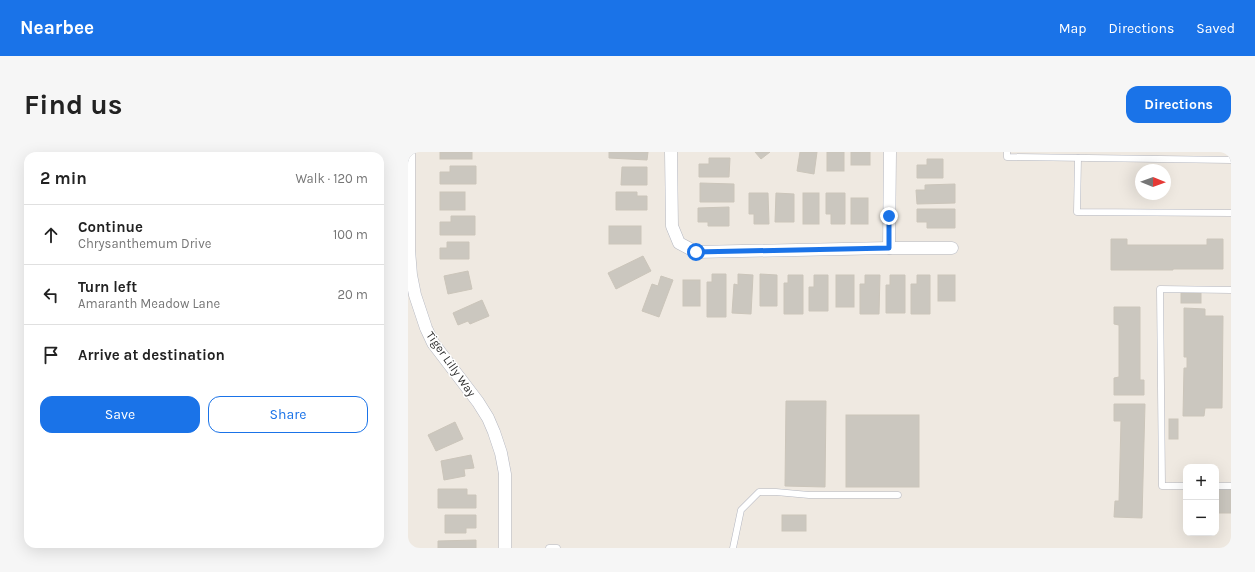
<!DOCTYPE html>
<meta charset="utf-8">
<style>
:root{--surface:#fff;--page:#f6f6f6;--text:#222;--muted:#767676;--line:#e0e0e0;--accent:#1a73e8}
body{margin:0;font-family:Karla,sans-serif;background:var(--page);color:var(--text)}
.controls{position:absolute;right:12px;bottom:12px;display:grid;overflow:hidden;border-radius:8px;box-shadow:0 4px 16px #0002}
.controls button{width:36px;height:36px;display:grid;place-items:center;padding:0;border:0;border-bottom:1px solid var(--line);background:var(--surface);color:var(--text);font:20px sans-serif}
.compass{position:absolute;left:727px;top:12px;width:36px;height:36px;border-radius:50%;background:var(--surface);box-shadow:0 4px 16px #0002;rotate:91deg}
.stop{position:absolute;width:12px;height:12px;margin:-9px;border:3px solid #1a73e8;border-radius:50%;background:#fff}
.stop.end{background:#1a73e8;border-color:#fff;box-shadow:0 1px 4px #0008}
.list{margin:0;padding:0;list-style:none}
h2{display:flex;justify-content:space-between;align-items:center;height:52px;margin:0;padding:0 16px;font-size:17px}
h2 small{font-size:13px;font-weight:400;color:var(--muted)}
.list li{display:grid;grid-template-columns:26px 1fr auto;gap:12px;align-items:center;box-sizing:border-box;height:60px;padding:0 16px;border-top:1px solid var(--line)}
.list b{display:block;font-size:15px;white-space:nowrap}
.list p{margin:0;font-size:13px;white-space:nowrap;color:var(--muted)}
.list em{font-size:13px;font-style:normal;color:var(--muted)}
.actions{display:flex;gap:8px;padding:12px 16px}
.actions a{flex:1;padding:9px 0;border:1px solid var(--accent);border-radius:12px;text-align:center;font-size:14px;color:var(--accent)}
.actions .main{background:var(--accent);color:#fff}
.icon{flex:none;width:22px;height:22px;fill:none;stroke:currentColor;stroke-width:2;stroke-linecap:round;stroke-linejoin:round}
.map{position:relative;flex:none;width:823px;height:396px;overflow:hidden;border-radius:12px}
header{display:flex;align-items:center;gap:24px;box-sizing:border-box;height:56px;padding:0 20px;background:var(--accent);color:#fff}
header strong{font-size:19px}
nav{display:flex;gap:22px;margin-inline-start:auto;font-size:14px}
.intro{display:flex;align-items:center;justify-content:space-between;box-sizing:border-box;height:96px;padding:0 24px}
h1{margin:0;font-size:28px}
.button{padding:10px 18px;border-radius:12px;background:var(--accent);color:#fff;font-size:14px;font-weight:700}
main{display:flex;gap:24px;padding:0 24px}
aside{flex:1;background:var(--surface);border-radius:12px;box-shadow:0 4px 16px #0002}
.map>svg:first-child{display:block}
.building{fill:#cbc7bf;stroke:#cbc5ba}
.lines{fill:none;stroke-linecap:round;stroke-linejoin:round}
.lane-casing{stroke:#b4b7c1;stroke-width:7}
.street-casing{stroke:#b4b7c1;stroke-width:13}
.lane{stroke:#fff;stroke-width:6}
.street{stroke:#fff;stroke-width:12}
.route{stroke:#1a73e8;stroke-width:5}
.labels{text-anchor:middle;stroke-width:3;stroke-linejoin:round;paint-order:stroke}
.street-label{font-size:12px;fill:#2e2e2e;stroke:#fff}
</style>
<header>
<strong>Nearbee</strong>
<nav><a>Map</a><a>Directions</a><a>Saved</a></nav>
</header>
<div class="intro"><h1>Find us</h1><a class="button">Directions</a></div>
<main>
<aside>
<h2>2 min<small>Walk · 120 m</small></h2>
<ul class="list">
<li><svg class="icon" aria-label="ahead" viewBox="0 0 24 24"><path d="M12 20V5M6 11l6-6 6 6"/></svg><div><b>Continue</b><p>Chrysanthemum Drive</p></div><em>100 m</em></li>
<li><svg class="icon" aria-label="left" viewBox="0 0 24 24"><path d="M17 20v-9H6M10 6l-5 5 5 5"/></svg><div><b>Turn left</b><p>Amaranth Meadow Lane</p></div><em>20 m</em></li>
<li><svg class="icon" aria-label="arrive" viewBox="0 0 24 24"><path d="M6 21V4h12l-3 4 3 4H6"/></svg><div><b>Arrive at destination</b></div></li>
</ul>
<div class="actions"><a class="main">Save</a><a>Share</a></div>
</aside>
<div class="map">
<svg width="823" height="396" viewBox="0 0 823 396">
<rect width="100%" height="100%" fill="#efe9e1"/>
<g class="building">
<rect x="32" y="0" width="32" height="7"/>
<path d="M201 0H240L239 8 201 6Z"/>
<path d="M347 0H362L353 7Z"/>
<path d="M392 0H409L406 22 389 19Z"/>
<rect x="419" y="0" width="17" height="19"/>
<rect x="443" y="0" width="19" height="13"/>
<path d="M301 6H322L321 25H291V12H301Z"/>
<path d="M519 7H535V26H509V13H519Z"/>
<path d="M42 14H68V32H32V20H42Z"/>
<path d="M214 15H239V33H213Z"/>
<path d="M292 31 326 32V50H292Z"/>
<path d="M547 32V51L509 52 508 38H517V33Z"/>
<rect x="32" y="40" width="25" height="18"/>
<path d="M208 40H229V44H239V58H208Z"/>
<path d="M341 41H360L361 72H346V62H341Z"/>
<path d="M368 41 386 42V70H367Z"/>
<rect x="395" y="41" width="16" height="31"/>
<path d="M418 41H437V72H423V62H418Z"/>
<rect x="443" y="46" width="17" height="26"/>
<path d="M321 55V74H300V70H290V56Z"/>
<path d="M509 57H547V76H519V70H509Z"/>
<path d="M43 64H67V83H32V70H43Z"/>
<rect x="201" y="74" width="32" height="18"/>
<path d="M703 87H719V93H799V87H815V117H765V118H703Z"/>
<path d="M39 90H61V107H32V96H39Z"/>
<path d="M235 104 243 119 208 137 200 121Z"/>
<path d="M60 119 64 137 40 142 36 124Z"/>
<path d="M304 122H318V165H299V130H304Z"/>
<path d="M330 122 345 123 343 162 324 161 326 132 330 133Z"/>
<path d="M352 122 369 123V154H352Z"/>
<path d="M380 123H395V162H376V131H380Z"/>
<path d="M406 123H420V159H401V135H406Z"/>
<rect x="428" y="123" width="18" height="32"/>
<path d="M457 123H472L471 162H452V132H457Z"/>
<path d="M482 123H497V161H478V133H482Z"/>
<path d="M509 123H522V162H503V132H509Z"/>
<rect x="530" y="123" width="17" height="26"/>
<path d="M253 124 265 128 251 165 234 159 244 132 250 134Z"/>
<rect x="275" y="128" width="17" height="26"/>
<rect x="773" y="141" width="20" height="10"/>
<path d="M74 148 81 164 62 172 60 169 50 173 45 161Z"/>
<path d="M706 155H732V228H736V243H706V226L711 225V173L706 172Z"/>
<path d="M776 156 797 157V164H815L814 256H797L796 264H775L776 216H779V205H776Z"/>
<path d="M378 249H418L417 335 377 334Z"/>
<path d="M706 252H737L734 366 706 365 707 349H711L713 269H706Z"/>
<rect x="438" y="263" width="73" height="72"/>
<rect x="761" y="267" width="9" height="20"/>
<path d="M47 270 55 287 28 299 20 283Z"/>
<path d="M63 303 66 316 56 317 57 324 36 328 33 309Z"/>
<path d="M808 336 823 337V361H808Z"/>
<path d="M30 337H59V343H68V356H30Z"/>
<path d="M37 363H68V376H58V381H37Z"/>
<rect x="374" y="363" width="24" height="16"/>
<path d="M68 388V396H30V389Z"/>
</g>
<g class="lines">
<g class="lane-casing">
<g id="lane">
<path d="M599 0V5L823 8"/>
<path d="M670 6 669 60 823 61"/>
<path d="M778 334H754L752 137 823 138"/>
<path d="M808 334H823"/>
<path d="M141 396H149"/>
<path d="M325 396 333 358 351 340H368L401 343H490"/>
</g>
</g>
<g class="street-casing">
<g id="street">
<path d="M1 0V98L3 123 7 143 18 176 25 191 70 250 80 266 86 280 93 301 97 322V396"/>
<path d="M263 0 264 74 271 91 288 100 481 96H544"/>
<path d="M481 96 482 0"/>
</g>
</g>
<use href="#lane" class="lane"/>
<use href="#street" class="street"/>
</g>
<g class="lines">
<path class="route" d="M288 100 481 96V64"/>
</g>
<g class="labels">
<g class="street-label">
<text transform="translate(43 212) rotate(55)" y="4">Tiger Lilly Way</text>
</g>
</g>
</svg>
<div class="controls">
<button>+</button>
<button>−</button>
</div>
<svg class="compass" viewBox="-18 -18 36 36"><path d="M0-13l5 13h-10z" fill="#e53935"/><path d="M0 13l5-13h-10z" fill="#767676"/></svg>
<div class="stop" style="left:288px;top:100px"></div>
<div class="stop end" style="left:481px;top:64px"></div>
</div>
</main>
